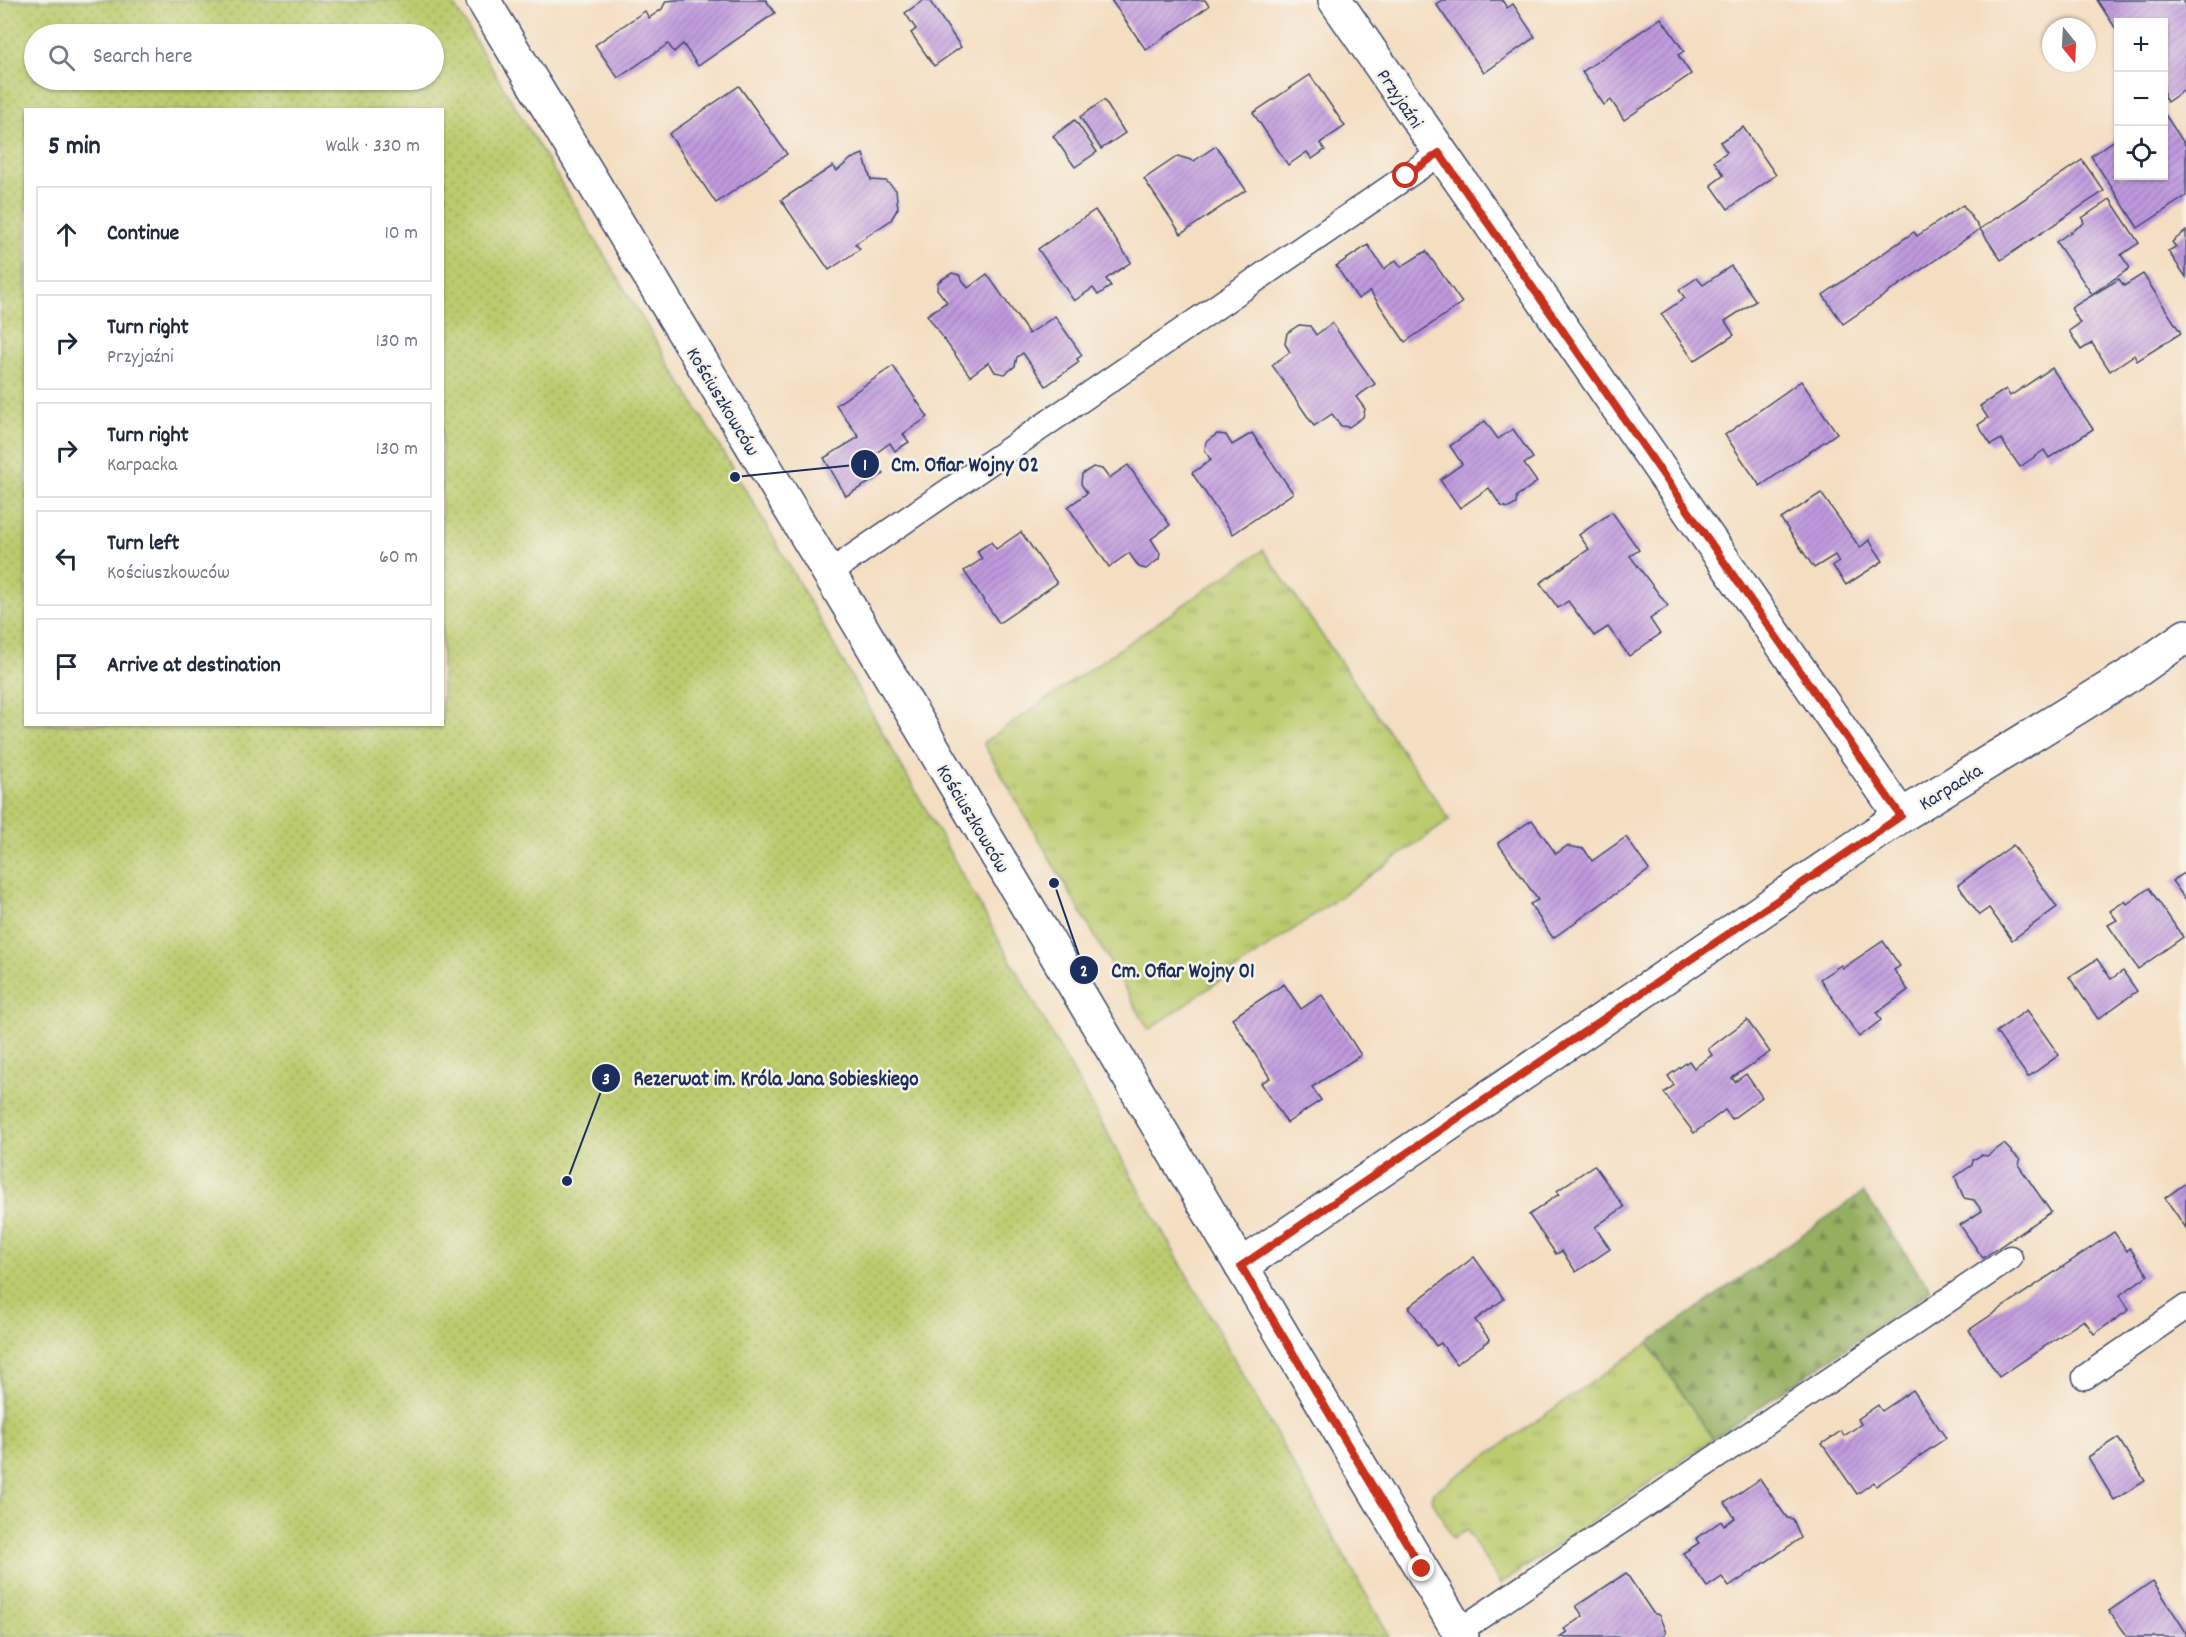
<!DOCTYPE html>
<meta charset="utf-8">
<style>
:root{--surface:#fff;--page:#f2f2f3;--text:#1f2937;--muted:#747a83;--line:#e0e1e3}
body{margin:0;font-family:Dekko,sans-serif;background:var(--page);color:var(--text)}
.controls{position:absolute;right:18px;top:18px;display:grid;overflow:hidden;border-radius:0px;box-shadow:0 2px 4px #0004}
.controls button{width:54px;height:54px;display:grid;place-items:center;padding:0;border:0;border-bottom:2px solid var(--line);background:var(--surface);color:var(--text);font:30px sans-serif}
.compass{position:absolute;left:2042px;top:18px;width:54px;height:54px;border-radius:50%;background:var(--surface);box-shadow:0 2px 4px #0004;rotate:162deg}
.stop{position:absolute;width:18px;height:18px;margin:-14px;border:4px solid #c8321e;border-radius:50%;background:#fff}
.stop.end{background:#c8321e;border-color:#fff;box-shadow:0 2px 6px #0008}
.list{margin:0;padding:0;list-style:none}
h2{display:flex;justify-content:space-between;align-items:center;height:78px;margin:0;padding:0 24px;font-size:26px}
h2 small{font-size:20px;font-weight:400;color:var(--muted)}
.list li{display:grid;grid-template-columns:39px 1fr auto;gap:18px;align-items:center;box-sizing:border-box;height:96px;margin:0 12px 12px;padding:0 12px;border:2px solid var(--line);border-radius:0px}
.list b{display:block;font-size:22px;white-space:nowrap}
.list p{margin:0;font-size:20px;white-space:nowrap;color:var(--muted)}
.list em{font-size:20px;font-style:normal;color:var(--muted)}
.icon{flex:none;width:33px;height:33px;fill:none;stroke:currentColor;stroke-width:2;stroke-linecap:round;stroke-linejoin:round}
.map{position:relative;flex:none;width:2186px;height:1637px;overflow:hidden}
.search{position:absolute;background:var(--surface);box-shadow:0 2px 4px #0004;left:24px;top:24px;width:420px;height:66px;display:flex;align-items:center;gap:15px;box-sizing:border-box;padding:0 21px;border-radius:33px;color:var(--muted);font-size:22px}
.panel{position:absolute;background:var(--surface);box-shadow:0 2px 4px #0004;left:24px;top:108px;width:420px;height:618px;border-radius:0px}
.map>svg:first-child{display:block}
.grass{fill:url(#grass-tufts);stroke:#6b7d66;stroke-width:1.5}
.forest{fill:url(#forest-firs);stroke:#586f5f;stroke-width:1.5}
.park{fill:url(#park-dots);stroke:#6b7d66;stroke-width:1.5;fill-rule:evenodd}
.building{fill:url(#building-hatch)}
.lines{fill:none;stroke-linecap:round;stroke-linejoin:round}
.lane-casing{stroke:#3c496d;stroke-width:27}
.street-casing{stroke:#3c496d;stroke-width:36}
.secondary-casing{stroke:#3c496d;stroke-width:36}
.lane{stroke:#fff;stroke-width:24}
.street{stroke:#fff;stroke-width:33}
.secondary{stroke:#fff;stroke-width:33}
.route{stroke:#c8321e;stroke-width:8}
.labels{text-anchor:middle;stroke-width:5;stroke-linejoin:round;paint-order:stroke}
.street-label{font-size:20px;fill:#1b2f5e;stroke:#f7f3e8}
.leader{fill:none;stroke:#1b2f5e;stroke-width:2}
.callout-dot{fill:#1b2f5e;stroke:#f7f3e8;stroke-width:2}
.mark-label{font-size:18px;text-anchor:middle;font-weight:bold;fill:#fff}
.callout-label{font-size:21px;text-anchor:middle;font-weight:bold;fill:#1b2f5e;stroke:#f7f3e8;stroke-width:5;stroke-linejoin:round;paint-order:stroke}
</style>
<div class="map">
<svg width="2186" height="1637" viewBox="0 0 2186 1637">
<defs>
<pattern id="grass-tufts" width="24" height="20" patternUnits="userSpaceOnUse" patternTransform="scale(1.5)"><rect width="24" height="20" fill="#bbcb6d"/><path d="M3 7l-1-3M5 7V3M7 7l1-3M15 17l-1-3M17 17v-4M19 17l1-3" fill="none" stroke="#97a55d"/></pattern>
<pattern id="forest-firs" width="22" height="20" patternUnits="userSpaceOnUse" patternTransform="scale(1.5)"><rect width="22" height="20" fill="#94af60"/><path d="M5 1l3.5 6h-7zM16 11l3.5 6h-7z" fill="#788f52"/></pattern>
<pattern id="park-dots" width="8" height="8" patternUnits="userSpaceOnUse" patternTransform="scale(1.5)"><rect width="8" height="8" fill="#bbcb6d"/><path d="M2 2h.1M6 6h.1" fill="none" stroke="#97a55d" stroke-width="1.8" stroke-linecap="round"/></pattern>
<pattern id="building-hatch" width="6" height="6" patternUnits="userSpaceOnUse" patternTransform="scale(1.5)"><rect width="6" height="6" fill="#c09ade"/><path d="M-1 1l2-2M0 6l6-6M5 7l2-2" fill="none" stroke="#9b7eb7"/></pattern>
</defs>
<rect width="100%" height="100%" fill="#f7f3e8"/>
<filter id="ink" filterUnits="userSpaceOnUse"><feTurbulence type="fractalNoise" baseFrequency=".0167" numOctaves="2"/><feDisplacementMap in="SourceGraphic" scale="12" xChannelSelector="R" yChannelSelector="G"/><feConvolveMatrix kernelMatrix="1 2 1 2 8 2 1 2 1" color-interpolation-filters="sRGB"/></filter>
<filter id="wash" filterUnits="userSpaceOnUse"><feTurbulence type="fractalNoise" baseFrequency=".008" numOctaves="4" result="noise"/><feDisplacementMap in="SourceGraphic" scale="24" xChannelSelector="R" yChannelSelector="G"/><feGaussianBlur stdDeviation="1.35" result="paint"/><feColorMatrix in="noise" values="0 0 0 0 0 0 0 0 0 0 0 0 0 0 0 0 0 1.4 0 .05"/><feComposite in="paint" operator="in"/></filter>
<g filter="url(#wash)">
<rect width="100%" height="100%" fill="#f4dec2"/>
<g class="grass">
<path d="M1263 550 1450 820 1149 1030 983 743Z"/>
<path d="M1648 1343 1713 1439 1500 1584 1467 1530 1453 1538 1431 1498 1434 1492Z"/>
</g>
<path class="forest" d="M1863 1192 1931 1290 1713 1439 1648 1343Z"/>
<path class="park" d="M0 0H451L763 519 1390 1637H0ZM34 34H434V80H34ZM26 110H442V724H26Z"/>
<g id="blocks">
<g class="building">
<path d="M676 0H766L775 13 698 66 683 44 674 52 668 44 618 78 595 45 645 11 649 18 662 9 666 1Z"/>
<path d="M924 0H929L961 47 934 66 911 33 916 29 905 13Z"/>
<path d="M1111 0H1205L1209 6 1146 50Z"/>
<path d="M1442 0H1502L1507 8 1513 4 1535 37 1484 73 1436 4Z"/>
<path d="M2097 0H2183L2186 5V89L2167 102 2164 97V22H2118V32Z"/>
<path d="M1661 18 1684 51 1678 55 1691 74 1624 120 1611 100 1604 105 1582 72Z"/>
<path d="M1310 75 1345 126 1320 143 1325 150 1312 159 1307 152 1288 165 1253 113Z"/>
<path d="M739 86 787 154 716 203 669 134Z"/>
<path d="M1104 100 1125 133 1101 149 1080 117Z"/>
<path d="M2164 113 2186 146V196L2138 228 2091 156 2118 138V176H2164Z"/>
<path d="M1075 120 1097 152 1075 167 1053 136Z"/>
<path d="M1743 127 1776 175 1728 209 1711 185 1724 175 1714 161 1727 152 1720 142Z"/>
<path d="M1216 146 1246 190 1181 234 1144 179 1178 156 1194 161Z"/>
<path d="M863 154 871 180 886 181 896 190 898 208 891 220 855 244 860 249 829 270 781 200 833 166 837 171 851 159Z"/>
<path d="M2082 160 2104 191 2001 260 1980 229Z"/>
<path d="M2110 199 2139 243 2121 255 2130 268 2092 294 2056 242 2084 223 2082 218Z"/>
<path d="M1963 205 1980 229 1843 324 1823 295 1914 232 1917 236Z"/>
<path d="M1095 210 1131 262 1106 279 1111 286 1098 295 1093 288 1074 301 1038 249Z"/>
<path d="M2186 231V277L2168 251 2176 247 2172 242Z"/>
<path d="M1368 245 1384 269 1396 260 1401 267 1426 251 1462 303 1405 342 1370 291 1358 299 1336 266Z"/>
<path d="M1731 266 1756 301 1725 321 1734 335 1694 361 1661 314 1685 298 1679 290 1697 278 1703 285Z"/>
<path d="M952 273 959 275 968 288 987 274 1029 334 1055 316 1082 355 1077 359 1079 362 1046 386 1023 353 1017 357 1015 366 1005 374 995 372 989 362 970 376 927 315 947 302 937 289 938 282Z"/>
<path d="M2143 274 2181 333 2137 361 2134 355 2110 371 2092 343 2081 350 2069 331 2080 323 2071 308 2119 279 2124 286Z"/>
<path d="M1332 323 1375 384 1356 397 1365 409 1363 417 1349 427 1341 426 1332 414 1314 426 1272 365 1290 352 1285 344 1287 333 1299 325 1310 326 1316 335Z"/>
<path d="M893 366 928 417 903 434 909 442 895 451 890 443 872 456 884 474 846 496 824 458 859 437 836 405Z"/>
<path d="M2052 368 2093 429 2049 458 2044 450 2020 467 2001 439 1991 445 1978 425 1988 418 1980 406 2006 389 2010 396Z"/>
<path d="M1801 381 1837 433 1760 486 1725 435Z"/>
<path d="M1485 421 1498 439 1513 429 1533 458 1524 464 1537 482 1517 496 1516 504 1509 508 1501 506 1489 488 1460 508 1440 480 1462 464 1450 446Z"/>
<path d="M1252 433 1293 493 1233 534 1192 473 1211 460 1205 451 1206 442 1217 434 1226 435 1232 445Z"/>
<path d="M1128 465 1170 525 1151 539 1160 553 1159 559 1146 569 1139 567 1129 553 1109 567 1068 507 1087 493 1081 484 1082 474 1093 467 1102 469 1109 478Z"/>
<path d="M1821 493 1860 548 1869 540 1883 561 1846 585 1833 566 1839 562 1835 555 1814 568 1781 519Z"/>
<path d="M1612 512 1639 550 1630 556 1668 606 1650 619 1660 634 1629 656 1608 627 1594 636 1568 601 1558 608 1540 583 1589 549 1579 535Z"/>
<path d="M1021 532 1057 583 999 623 964 571 982 559 977 551 991 542 996 549Z"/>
<path d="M1532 820 1556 854 1567 846 1584 849 1592 861 1626 837 1649 870 1553 938 1530 904 1538 900 1498 843Z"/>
<path d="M2013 845 2057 907 2012 940 1989 908 1979 915 1958 885Z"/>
<path d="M2186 872V900L2172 881Z"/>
<path d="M2149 888 2183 937 2138 969 2108 925 2117 920 2110 911 2125 901 2127 904Z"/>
<path d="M1883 941 1900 966 1894 970 1908 990 1877 1013 1881 1020 1859 1037 1820 979 1841 965 1843 968Z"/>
<path d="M2097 959 2111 979 2123 971 2137 991 2098 1019 2069 977Z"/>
<path d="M1284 984 1301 1009 1322 995 1361 1055 1312 1087 1321 1100 1287 1123 1261 1083 1270 1078 1232 1018Z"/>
<path d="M2027 1010 2059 1055 2028 1077 1996 1032Z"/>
<path d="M1747 1020 1770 1052 1732 1078 1735 1082 1746 1074 1762 1097 1732 1119 1725 1110 1694 1133 1664 1093 1674 1085 1668 1076 1689 1061 1694 1068 1712 1055 1708 1049Z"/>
<path d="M2004 1144 2020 1160 2019 1166 2051 1212 1983 1258 1960 1225 1982 1211 1974 1200 1964 1198 1955 1177 1972 1165 1973 1160 1981 1155 1987 1156Z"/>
<path d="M1594 1165 1624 1207 1595 1227 1610 1249 1576 1272 1562 1251 1556 1254 1529 1215 1559 1194 1557 1191Z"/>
<path d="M2186 1183V1228L2165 1198Z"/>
<path d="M2114 1232 2127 1251 2130 1248 2148 1275 2120 1295 2129 1310 2094 1334 2084 1320 1999 1377 1969 1330Z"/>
<path d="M1474 1257 1504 1299 1475 1320 1490 1340 1456 1364 1441 1343 1436 1346 1409 1307Z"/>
<path d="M1913 1390 1946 1438 1876 1486 1874 1482 1857 1494 1822 1444 1841 1431 1844 1436 1861 1424 1858 1419 1878 1405 1882 1411Z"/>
<path d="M2118 1438 2145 1481 2114 1500 2088 1457Z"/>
<path d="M1760 1479 1787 1518 1793 1519 1801 1538 1729 1587 1722 1577 1707 1587 1683 1553 1699 1543 1696 1539 1721 1521 1724 1525 1735 1518 1725 1503Z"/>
<path d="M1626 1573 1653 1613 1659 1615 1666 1633 1660 1637H1559L1567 1632 1564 1629 1583 1616 1576 1606Z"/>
<path d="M2153 1581 2186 1632V1637H2128L2109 1611Z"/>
</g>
</g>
</g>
<g filter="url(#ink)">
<use href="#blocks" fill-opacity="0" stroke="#3c496d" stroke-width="1.5"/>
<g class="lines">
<g class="lane-casing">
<g id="lane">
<path d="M829 573 1439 154"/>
<path d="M2085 1377 2186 1307"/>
<path d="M1459 1631 2010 1258"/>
</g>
</g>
<g class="street-casing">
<g id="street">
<path d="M1335 0 1901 816"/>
<path d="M1241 1266 1901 816 2138 670 2186 636"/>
</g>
</g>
<g class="secondary-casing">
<path id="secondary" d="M483 0 829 573 1462 1637"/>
</g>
<use href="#lane" class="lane"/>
<use href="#street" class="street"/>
<use href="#secondary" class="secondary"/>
</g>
</g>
<g class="lines" filter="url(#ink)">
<path class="route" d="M1406 176 1439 153 1901 816 1241 1266 1422 1569"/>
</g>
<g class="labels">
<g class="street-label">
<text transform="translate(1401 98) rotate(56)" y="7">Przyjaźni</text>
<text transform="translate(724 401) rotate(59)" y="7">Kościuszkowców</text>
<text transform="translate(1950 786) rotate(-32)" y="7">Karpacka</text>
<text transform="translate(974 818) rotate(59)" y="7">Kościuszkowców</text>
</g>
</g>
<path class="leader" d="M735 477L865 464M1054 883L1084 970M567 1181L606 1078"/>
<g class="callout-dot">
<circle cx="735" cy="477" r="6"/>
<circle cx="1054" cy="883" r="6"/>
<circle cx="567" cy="1181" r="6"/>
<circle cx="865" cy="464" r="15"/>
<circle cx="1084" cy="970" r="15"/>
<circle cx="606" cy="1078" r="15"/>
</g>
<g class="mark-label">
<text x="865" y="470">1</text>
<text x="1084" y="976">2</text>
<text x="606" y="1084">3</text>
</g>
<g class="callout-label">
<text x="965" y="471">Cm. Ofiar Wojny 02</text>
<text x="1183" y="977">Cm. Ofiar Wojny 01</text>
<text x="776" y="1085">Rezerwat im. Króla Jana Sobieskiego</text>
</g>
</svg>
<div class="controls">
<button>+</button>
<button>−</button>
<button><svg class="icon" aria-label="locate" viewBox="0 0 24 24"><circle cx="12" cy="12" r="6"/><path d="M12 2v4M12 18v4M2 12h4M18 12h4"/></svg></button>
</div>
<svg class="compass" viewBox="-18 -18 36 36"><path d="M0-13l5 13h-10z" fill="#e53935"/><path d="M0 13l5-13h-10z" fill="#747a83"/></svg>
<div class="stop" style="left:1406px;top:176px"></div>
<div class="stop end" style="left:1422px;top:1569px"></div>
<div class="search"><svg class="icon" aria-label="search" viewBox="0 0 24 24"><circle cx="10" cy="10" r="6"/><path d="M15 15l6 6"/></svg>Search here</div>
<section class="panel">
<h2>5 min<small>Walk · 330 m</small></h2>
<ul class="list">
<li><svg class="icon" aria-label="ahead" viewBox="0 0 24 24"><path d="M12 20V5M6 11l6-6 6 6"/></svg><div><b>Continue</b></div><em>10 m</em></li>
<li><svg class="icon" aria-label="right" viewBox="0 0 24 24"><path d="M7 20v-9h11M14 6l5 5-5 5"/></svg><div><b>Turn right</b><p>Przyjaźni</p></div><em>130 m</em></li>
<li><svg class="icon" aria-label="right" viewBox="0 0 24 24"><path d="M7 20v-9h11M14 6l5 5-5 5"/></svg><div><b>Turn right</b><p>Karpacka</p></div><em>130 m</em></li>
<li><svg class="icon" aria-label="left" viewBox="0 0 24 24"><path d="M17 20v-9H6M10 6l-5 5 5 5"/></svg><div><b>Turn left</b><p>Kościuszkowców</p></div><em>60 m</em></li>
<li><svg class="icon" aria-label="arrive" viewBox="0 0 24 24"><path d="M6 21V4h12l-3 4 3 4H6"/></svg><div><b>Arrive at destination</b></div></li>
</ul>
</section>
</div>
